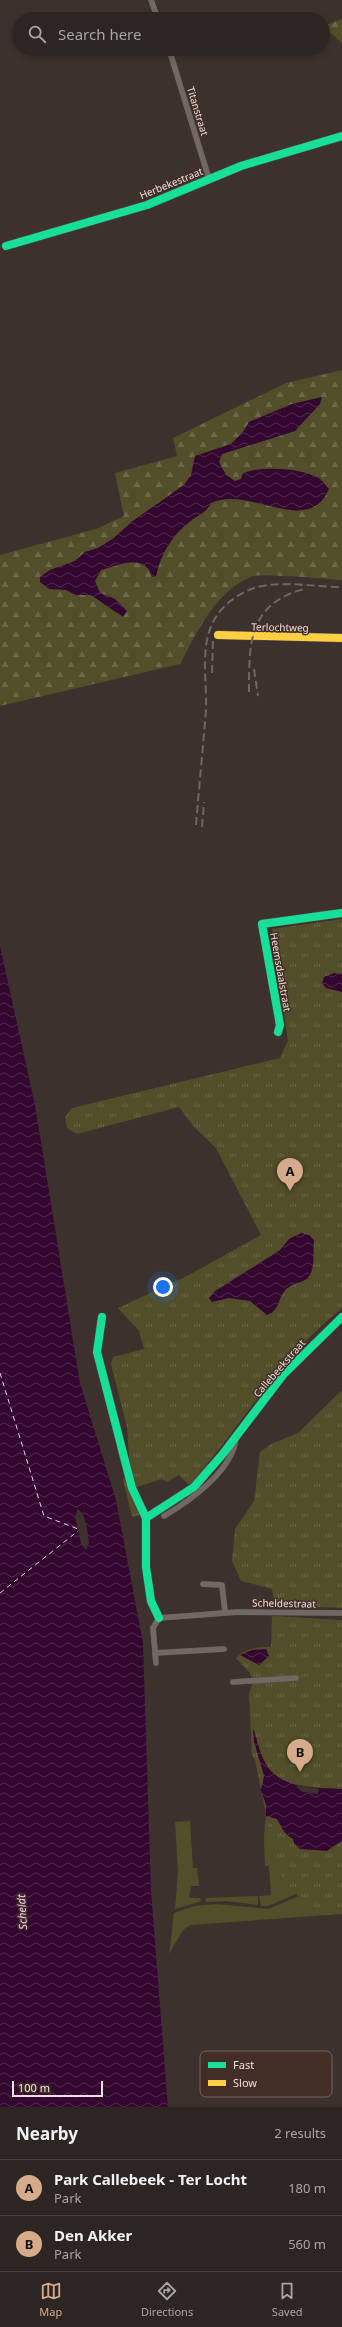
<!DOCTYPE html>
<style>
:root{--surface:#2d2522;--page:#39312f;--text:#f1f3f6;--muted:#a7a5a5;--line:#484240;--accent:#d6ab8b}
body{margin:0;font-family:"Noto Sans",sans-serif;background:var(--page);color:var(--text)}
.scale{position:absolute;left:12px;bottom:10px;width:91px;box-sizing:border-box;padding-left:4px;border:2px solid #eee0dc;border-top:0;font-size:11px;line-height:14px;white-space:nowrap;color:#eee0dc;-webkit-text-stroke:3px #422e27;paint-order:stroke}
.you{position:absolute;left:163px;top:1287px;width:14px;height:14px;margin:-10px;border:3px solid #fff;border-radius:50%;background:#1a73e8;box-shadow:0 0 0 6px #1a73e833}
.badge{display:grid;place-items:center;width:26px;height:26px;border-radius:50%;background:var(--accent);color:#111;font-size:13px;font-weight:700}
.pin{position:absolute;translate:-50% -33px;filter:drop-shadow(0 1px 2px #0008)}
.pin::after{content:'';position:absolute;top:21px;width:14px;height:12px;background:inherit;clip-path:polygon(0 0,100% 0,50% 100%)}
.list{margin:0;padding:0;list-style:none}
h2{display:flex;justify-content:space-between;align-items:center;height:52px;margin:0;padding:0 16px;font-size:17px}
h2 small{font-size:13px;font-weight:400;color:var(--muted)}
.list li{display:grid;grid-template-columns:26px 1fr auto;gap:12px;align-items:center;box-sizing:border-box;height:56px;padding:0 16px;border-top:1px solid var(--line)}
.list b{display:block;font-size:15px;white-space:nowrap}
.list p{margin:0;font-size:13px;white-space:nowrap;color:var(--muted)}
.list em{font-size:13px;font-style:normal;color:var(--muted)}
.icon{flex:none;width:22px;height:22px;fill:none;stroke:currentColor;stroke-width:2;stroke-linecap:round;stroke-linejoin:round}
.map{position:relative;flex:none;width:342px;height:2107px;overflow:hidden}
.search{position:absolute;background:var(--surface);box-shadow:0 2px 6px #0003;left:12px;right:12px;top:12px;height:44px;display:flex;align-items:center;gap:10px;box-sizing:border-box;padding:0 14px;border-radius:22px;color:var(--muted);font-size:15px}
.sheet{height:164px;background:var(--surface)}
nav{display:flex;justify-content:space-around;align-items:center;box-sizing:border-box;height:56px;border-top:1px solid var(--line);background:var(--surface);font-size:11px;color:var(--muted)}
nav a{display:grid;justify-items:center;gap:2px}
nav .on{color:var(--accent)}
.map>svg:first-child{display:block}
.grass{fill:#524e29}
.forest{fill:url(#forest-firs);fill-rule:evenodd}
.park{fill:url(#park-tufts)}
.water{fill:url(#water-waves)}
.pier{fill:#3c312d}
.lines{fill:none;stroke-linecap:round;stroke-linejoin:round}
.ferry{stroke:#f7c9f3;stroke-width:1;stroke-dasharray:5 4;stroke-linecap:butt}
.street-casing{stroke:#574d4a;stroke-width:6}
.fast-casing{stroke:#574d4a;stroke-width:9}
.slow-casing{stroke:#574d4a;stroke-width:9}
.street{stroke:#716864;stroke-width:5.5}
.fast{stroke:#16e098;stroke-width:8}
.slow{stroke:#ffcf43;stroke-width:8}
.rail{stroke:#6f6763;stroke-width:2;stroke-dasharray:8 4;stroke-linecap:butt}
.labels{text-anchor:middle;stroke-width:3;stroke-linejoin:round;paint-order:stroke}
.street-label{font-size:10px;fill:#eee0dc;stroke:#422e27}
.water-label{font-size:11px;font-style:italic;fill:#f7c9f3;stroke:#422e27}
.key{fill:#422e27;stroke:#76635d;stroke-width:1}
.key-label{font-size:11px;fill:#eee0dc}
</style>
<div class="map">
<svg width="342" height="2107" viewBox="0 0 342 2107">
<defs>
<pattern id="forest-firs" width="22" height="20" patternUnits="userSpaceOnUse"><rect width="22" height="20" fill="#524e29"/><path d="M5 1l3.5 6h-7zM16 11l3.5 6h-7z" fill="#6b6747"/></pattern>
<pattern id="park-tufts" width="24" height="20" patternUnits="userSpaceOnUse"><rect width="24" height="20" fill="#524e29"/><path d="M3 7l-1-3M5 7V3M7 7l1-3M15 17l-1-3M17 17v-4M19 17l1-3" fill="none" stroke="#6b6747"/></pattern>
<pattern id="water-waves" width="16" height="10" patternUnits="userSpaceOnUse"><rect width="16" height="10" fill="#340731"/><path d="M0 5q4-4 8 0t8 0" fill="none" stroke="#522b4e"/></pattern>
</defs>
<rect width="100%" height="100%" fill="#3c312d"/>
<g class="grass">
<path d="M266 1816 342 1914 190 1925 183 1930 169 1954 174 1913 195 1906 216 1904 268 1909 299 1896 296 1894 268 1906H261L259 1896 271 1895 269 1866H265C264 1849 263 1833 266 1816Z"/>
<path d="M190 1821 193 1868H197L199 1886H191L189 1898H200L202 1901 175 1909 178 1872 175 1822Z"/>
<path d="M258 1896V1905L226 1901 206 1902V1898Z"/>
</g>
<g class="forest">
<path d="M342 19V43L323 26Z"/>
<path d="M342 370V580C328 579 261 573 253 576 216 590 197 632 180 664L0 706V555L96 529 124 516 115 473 177 456 173 438 286 383ZM292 404 303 420 295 431 222 454 219 462 226 475 235 481 241 479 243 473C269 464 293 472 319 478L255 502 229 497 211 503C206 512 202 513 193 519 174 533 161 552 156 576L152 577C146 552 118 565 101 570L95 581 100 593 115 599 127 611 123 617 91 595H76L66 590 50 570 75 561 85 552 98 548 114 538 130 523 184 485 191 475 195 456 231 444 243 432 249 422Z"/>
</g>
<g class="park">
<path d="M342 919V1308C317 1329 292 1353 272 1380 244 1415 219 1452 189 1485L179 1475 167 1482 162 1479 134 1488 130 1471 127 1427 111 1364 113 1357 144 1349 139 1331 118 1308 187 1276 261 1235 216 1148 195 1128 179 1107 77 1134 67 1128 65 1117 72 1108 280 1058 288 1041 272 929Z"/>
<path d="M342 1390V1608L275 1605 272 1589 241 1581 232 1561 235 1529 254 1501 260 1452 271 1444 298 1433Z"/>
<path d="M126 1478 140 1515 132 1517 123 1479Z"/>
<path d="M272 1616 342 1620V1914L316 1915 283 1879 276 1862 255 1760 252 1755 249 1694 253 1681 249 1672 236 1658C246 1648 257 1647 271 1647Z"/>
</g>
<g class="water">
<path d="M322 397 320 404 295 431 222 454 219 462 226 475 235 481 241 479 243 473C262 466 300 468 319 478 322 480 326 486 329 489 308 538 249 485 211 503 206 512 202 513 193 519 174 533 161 552 156 576L152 577C146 552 118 565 101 570L95 581 100 593 115 599 127 611 123 617 91 595H76L66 590 49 589 40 582V577L50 570 75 561 85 552 98 548 114 538 130 523 184 485 191 475 195 456 231 444 243 432 249 422 292 404Z"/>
<path d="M0 946 35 1105 80 1383 116 1500 143 1643 151 1891 168 2107H0Z"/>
<path d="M334 973 342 974V992L326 988 322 983 324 977Z"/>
<path d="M301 1233 309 1235 314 1240C313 1250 315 1267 310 1275 306 1283 295 1282 289 1287 277 1295 281 1311 267 1315L250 1301 229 1298 212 1302 209 1298 215 1291 280 1250 289 1239Z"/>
<path d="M266 1649 269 1656 259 1665 240 1655 252 1650Z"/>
<path d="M253 1728C257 1738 259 1751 264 1760 277 1790 316 1787 342 1789V1841L327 1851 300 1849 294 1844 293 1839C284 1834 282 1828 277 1819L266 1816V1805L261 1790 264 1776 254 1742Z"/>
</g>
<g class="pier">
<path d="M78 1509 83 1514 87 1528 89 1543 86 1550 81 1544 75 1516Z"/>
<path d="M298 1785 319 1789 318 1794 303 1792 297 1788Z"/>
</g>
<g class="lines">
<g class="ferry">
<path d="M0 1373 44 1516 78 1529"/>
<path d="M0 1593 78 1531"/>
</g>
<g class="street-casing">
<g id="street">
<path d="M151 0 158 19"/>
<path d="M169 49 209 179"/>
<path d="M164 1516C190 1501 233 1470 236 1438"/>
<path d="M203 1584 222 1585 225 1612"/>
<path d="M155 1653 224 1649"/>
<path d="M156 1663 153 1628 159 1618 238 1612 342 1613"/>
<path d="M233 1682 296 1678"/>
</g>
</g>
<g class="fast-casing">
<g id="fast">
<path d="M6 246 147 205 241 166 342 136"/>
<path d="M278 1032 280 1025 262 924 342 913"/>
<path d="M102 1317 97 1352 132 1488 146 1518V1567L151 1601 159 1618"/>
<path d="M146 1518 194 1487 222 1455 283 1375 342 1317"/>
</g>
</g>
<g class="slow-casing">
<path id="slow" d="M218 635 342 638"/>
</g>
<use href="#street" class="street"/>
<use href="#fast" class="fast"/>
<use href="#slow" class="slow"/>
<g class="rail">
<path d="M254 669 258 696"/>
<path d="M212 673 213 639"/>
<path d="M249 692C249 644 248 604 304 589"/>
<path d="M196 825C199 787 203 748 206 710 207 682 200 648 213 622 221 606 237 594 254 588 281 580 314 587 342 587"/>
<path d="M202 827 204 802"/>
</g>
</g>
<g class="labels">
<g class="street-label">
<text transform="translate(198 111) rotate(73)" y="4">Titanstraat</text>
<text transform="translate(171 183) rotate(-22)" y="4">Herbekestraat</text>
<text transform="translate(280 627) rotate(1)" y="4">Terlochtweg</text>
<text transform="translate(281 972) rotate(80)" y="4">Heemsdaalstraat</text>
<text transform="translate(279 1368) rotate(-49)" y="4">Callebeekstraat</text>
<text transform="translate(284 1603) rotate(1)" y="4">Scheldestraat</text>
</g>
<g class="water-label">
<text transform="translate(22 1912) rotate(-93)" y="4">Scheldt</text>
</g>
</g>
<rect x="200" y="2051" width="132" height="46" rx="6" class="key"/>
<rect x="208" y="2062" width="18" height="6" fill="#16e098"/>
<rect x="208" y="2080" width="18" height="6" fill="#ffcf43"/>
<g class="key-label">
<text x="233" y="2069">Fast</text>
<text x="233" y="2087">Slow</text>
</g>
</svg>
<div class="scale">100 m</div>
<div class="you"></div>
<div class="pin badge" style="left:290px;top:1191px">A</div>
<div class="pin badge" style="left:300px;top:1772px">B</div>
<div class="search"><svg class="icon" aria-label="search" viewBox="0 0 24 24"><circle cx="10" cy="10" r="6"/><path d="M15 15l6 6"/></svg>Search here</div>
</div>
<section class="sheet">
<h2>Nearby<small>2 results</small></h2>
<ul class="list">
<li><span class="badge">A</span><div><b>Park Callebeek - Ter Locht</b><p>Park</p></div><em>180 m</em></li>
<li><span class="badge">B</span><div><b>Den Akker</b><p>Park</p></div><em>560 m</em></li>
</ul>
</section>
<nav>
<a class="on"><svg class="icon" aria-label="map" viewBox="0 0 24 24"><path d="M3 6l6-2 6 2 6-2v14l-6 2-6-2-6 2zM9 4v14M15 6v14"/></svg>Map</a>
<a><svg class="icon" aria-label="directions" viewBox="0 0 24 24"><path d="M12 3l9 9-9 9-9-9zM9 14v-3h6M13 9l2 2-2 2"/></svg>Directions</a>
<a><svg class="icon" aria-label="saved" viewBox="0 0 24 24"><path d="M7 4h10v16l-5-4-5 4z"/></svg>Saved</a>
</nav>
